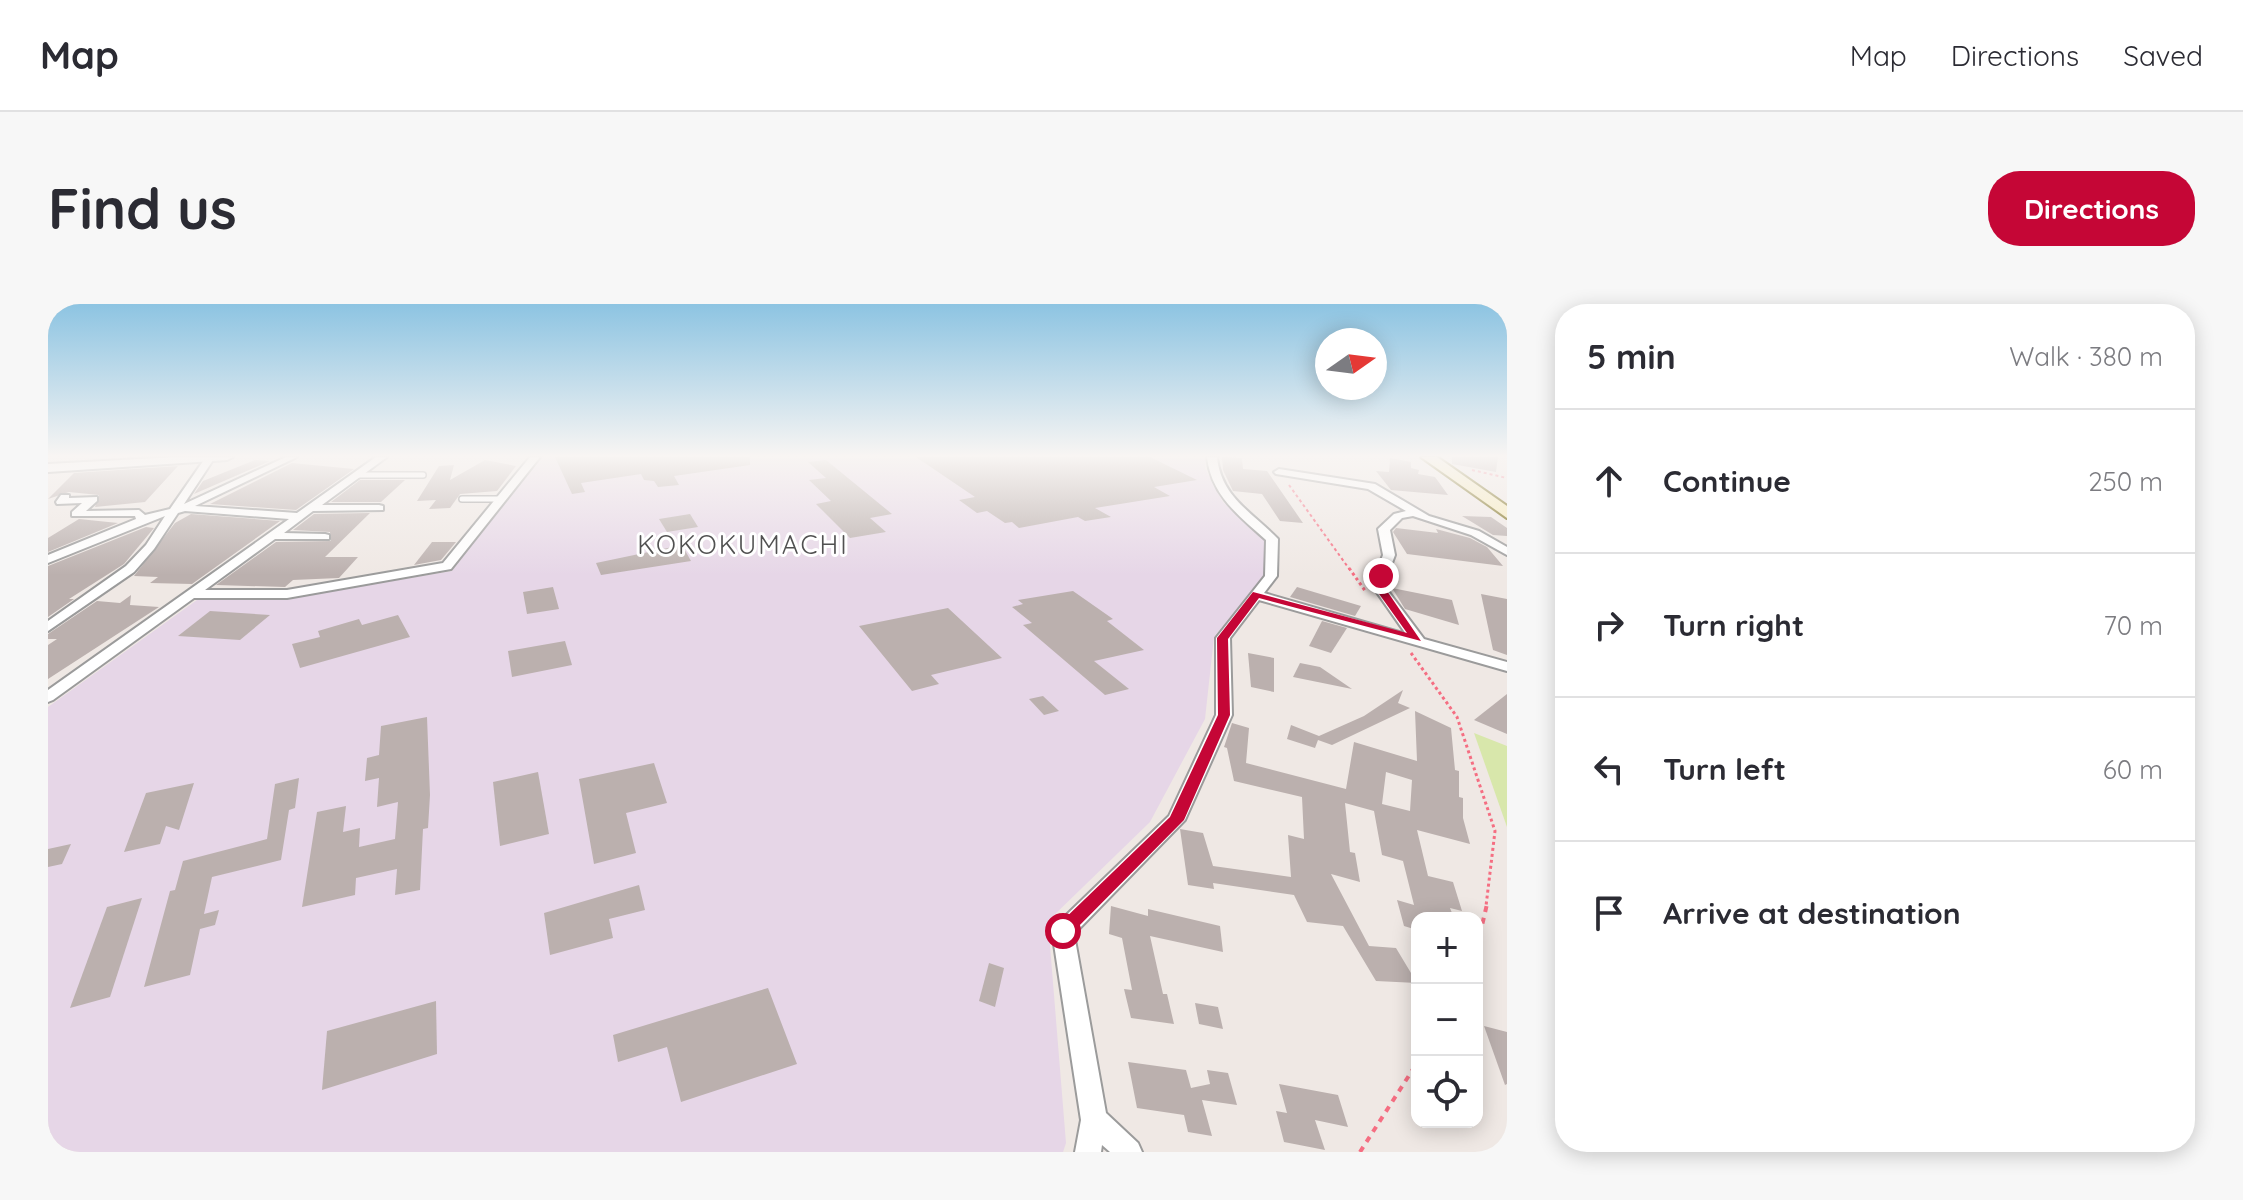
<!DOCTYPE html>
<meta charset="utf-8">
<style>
:root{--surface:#fff;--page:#f7f7f7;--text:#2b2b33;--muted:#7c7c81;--line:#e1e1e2;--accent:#c50636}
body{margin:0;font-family:Quicksand,sans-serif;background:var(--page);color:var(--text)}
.controls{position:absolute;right:24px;bottom:24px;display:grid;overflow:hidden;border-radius:16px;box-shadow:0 4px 20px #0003}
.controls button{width:72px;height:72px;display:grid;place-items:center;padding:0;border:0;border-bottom:2px solid var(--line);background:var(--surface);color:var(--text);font:40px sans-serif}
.compass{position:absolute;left:1267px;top:24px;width:72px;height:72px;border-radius:50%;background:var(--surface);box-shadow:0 4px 20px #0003;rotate:76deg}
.stop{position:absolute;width:24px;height:24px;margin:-18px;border:6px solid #c50636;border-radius:50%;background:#fff}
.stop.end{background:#c50636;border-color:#fff;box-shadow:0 2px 8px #0008}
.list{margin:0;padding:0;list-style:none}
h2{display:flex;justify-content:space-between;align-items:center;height:104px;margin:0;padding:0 32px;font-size:34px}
h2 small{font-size:26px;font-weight:400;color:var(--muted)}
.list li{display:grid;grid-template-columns:52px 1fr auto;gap:24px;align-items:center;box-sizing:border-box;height:144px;padding:0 32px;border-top:2px solid var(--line)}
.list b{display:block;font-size:30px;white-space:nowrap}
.list em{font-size:26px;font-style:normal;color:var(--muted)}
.icon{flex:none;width:44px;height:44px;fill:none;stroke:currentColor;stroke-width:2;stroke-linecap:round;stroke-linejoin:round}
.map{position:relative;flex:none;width:1459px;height:848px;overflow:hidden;border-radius:32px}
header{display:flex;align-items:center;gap:48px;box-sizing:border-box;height:112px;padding:0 40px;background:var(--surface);border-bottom:2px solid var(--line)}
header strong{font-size:38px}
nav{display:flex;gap:44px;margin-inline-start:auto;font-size:28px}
.intro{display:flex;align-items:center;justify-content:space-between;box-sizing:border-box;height:192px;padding:0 48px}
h1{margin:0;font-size:56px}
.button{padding:20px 36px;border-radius:32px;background:var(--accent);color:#fff;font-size:28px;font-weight:700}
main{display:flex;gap:48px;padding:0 48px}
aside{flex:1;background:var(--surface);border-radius:32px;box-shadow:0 4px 20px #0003}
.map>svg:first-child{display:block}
.industrial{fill:#e6d6e7}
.grass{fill:#d8e7ab}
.building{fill:#bbb0ae;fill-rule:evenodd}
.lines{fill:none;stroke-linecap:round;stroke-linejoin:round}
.service-casing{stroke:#9b9b9b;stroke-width:8}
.minor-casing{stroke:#9b9b9b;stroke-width:4}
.tertiary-casing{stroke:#9b9b9b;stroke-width:4}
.secondary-casing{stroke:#716308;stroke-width:4}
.path-far2{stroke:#f56e82;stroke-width:2;stroke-dasharray:3 3;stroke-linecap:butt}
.path-far1{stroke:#f56e82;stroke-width:3;stroke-dasharray:3 3;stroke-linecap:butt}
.path{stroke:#f56e82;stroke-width:4;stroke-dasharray:6 6;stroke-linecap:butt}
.service{stroke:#fff;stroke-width:5}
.minor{fill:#fff;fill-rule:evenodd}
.tertiary{fill:#fff;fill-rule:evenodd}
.secondary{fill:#f7ebb9;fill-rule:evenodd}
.route{fill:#c50636}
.labels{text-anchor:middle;stroke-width:6;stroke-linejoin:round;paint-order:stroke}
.far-quarter-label{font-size:26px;letter-spacing:2px;fill:#515151;stroke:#fff}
</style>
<header>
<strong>Map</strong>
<nav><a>Map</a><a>Directions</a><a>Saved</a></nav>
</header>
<div class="intro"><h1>Find us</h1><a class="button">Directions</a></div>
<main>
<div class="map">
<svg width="1459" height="848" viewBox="0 0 1459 848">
<rect width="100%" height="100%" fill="#efe8e4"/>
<path class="industrial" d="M492 153 1158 155 1157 164 1175 198 1217 234 1216 271 1166 333 1157 415 1102 518 1000 617 1018 839 1015 848H0V403L149 296 242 294 404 267Z"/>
<path class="grass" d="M1426 429 1459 442V523Z"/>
<g class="building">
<path d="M507 153H702V161L626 172 631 181 610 183 606 177 596 176 593 170 533 179 537 188 524 190Z"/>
<path d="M868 153H1102L1149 176 1106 183 1122 192 1047 204 1063 213 1037 217 1030 213 971 224 964 218 957 219 939 207 929 209 911 196 927 193Z"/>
<path d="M1174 153 1194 154 1195 165 1219 167 1255 219 1232 217 1214 190 1185 187 1175 166Z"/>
<path d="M1404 153H1450L1448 168 1404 160Z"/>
<path d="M1342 154 1363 158V164L1371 166 1370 170 1387 173 1400 191 1343 186 1328 167 1341 168Z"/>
<path d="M207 156 222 157 146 190 155 177Z"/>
<path d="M437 156 468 162 449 187 412 190 402 204 381 205 388 196 369 197 391 162 406 161 402 176Z"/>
<path d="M778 156 844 210 822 214 838 228 802 234 768 200 783 197 761 176 778 174 760 158Z"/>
<path d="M244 159 306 165 248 206 162 200Z"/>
<path d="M130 162 97 198 47 203 51 191 21 188 0 195 26 169Z"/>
<path d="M312 176H357L333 198H283Z"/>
<path d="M322 209 277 253H310L291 274 245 276 237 283 168 281 228 238 283 237 282 228 245 226 266 210Z"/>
<path d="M143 210 232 217 144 280 102 279 110 273 86 272 127 219Z"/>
<path d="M642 210 650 223 619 228 611 215Z"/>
<path d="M1414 212 1443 213 1459 224V232L1445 231Z"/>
<path d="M31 215 70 219 0 248V234Z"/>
<path d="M98 223 106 224 76 260 21 295H26L0 313V262Z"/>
<path d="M1348 224 1390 229 1388 225 1422 234 1439 243 1455 262 1359 250 1345 228Z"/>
<path d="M384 238H408L393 256 366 261Z"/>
<path d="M634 241 643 257 553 271 548 259Z"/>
<path d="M505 283 511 305 479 310 475 288Z"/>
<path d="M1249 283 1313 302 1307 312 1242 293Z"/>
<path d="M1344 284 1404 296 1411 321 1357 305Z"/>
<path d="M1025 287 1065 315 1059 317 1096 346 1046 357 1081 385 1057 391 975 321 984 319 964 303 975 300 970 296Z"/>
<path d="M1433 290 1459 295V351L1445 346Z"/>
<path d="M83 291 82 301 111 303 0 375V341L9 335H0V330L49 297 72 299Z"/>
<path d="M900 304 954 354 883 371 891 380 864 387 811 322Z"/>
<path d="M162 307 222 311 192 336 130 332Z"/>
<path d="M350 311 362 333 252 364 244 340 272 333 270 327 311 315 314 321Z"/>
<path d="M1274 317 1299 324 1283 349 1261 342Z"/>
<path d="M517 337 524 361 464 373 460 347Z"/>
<path d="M1200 349 1226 354V388L1203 383Z"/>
<path d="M1252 359 1272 363 1304 385 1245 373Z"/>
<path d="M1355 386 1350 399 1362 404 1284 441 1270 436 1267 444 1239 435 1243 421 1271 432 1316 412Z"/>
<path d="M1459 390V430L1426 416Z"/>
<path d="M995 392 1011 407 996 411 981 395Z"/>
<path d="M1367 407 1403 424 1407 466 1411 467V493L1415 494V514L1422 540 1369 526 1380 572 1405 578 1414 607 1402 604 1406 614H1369V626L1356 622 1349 596 1366 601 1355 557 1334 551 1326 507 1297 499 1302 548 1307 549 1312 578 1283 570 1321 642 1348 644 1369 679 1328 677 1295 622 1259 618 1246 591 1165 579 1166 585 1140 581 1132 525 1155 529 1165 562 1243 573 1240 531 1256 535 1254 493 1186 477 1179 444 1176 443 1184 419 1201 424 1198 459 1298 485 1306 438 1369 457ZM1338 468 1364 476 1362 507 1334 500Z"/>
<path d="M379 413 382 491 380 524 375 525 372 586 347 591 349 565 308 574 307 591 254 603 269 508 298 502 295 528 312 524 311 543 347 535 350 498 329 503 331 474 317 477 319 454 331 451 333 422Z"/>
<path d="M606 459 619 499 578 509 588 549 546 560 531 475Z"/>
<path d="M490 468 501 530 452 542 445 478Z"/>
<path d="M251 474 247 504 241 506 233 556 164 573 156 610 171 606 167 621 152 625 142 671 96 683 122 587 127 586 135 557 219 535 227 480Z"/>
<path d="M146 479 131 526 118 522 112 540 76 548 98 489Z"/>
<path d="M23 540 14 560 0 563V545Z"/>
<path d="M591 581 597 606 561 615 565 634 502 651 496 609Z"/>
<path d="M94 594 62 693 22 704 59 603Z"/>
<path d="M1063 602 1100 612V605L1172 622 1175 648 1102 632 1115 690H1119L1126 720 1083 714 1076 685 1084 686 1074 634 1061 630Z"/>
<path d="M941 659 956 664 947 703 931 697Z"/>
<path d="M720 684 749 760 633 798 619 743 570 758 565 731Z"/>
<path d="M388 697 389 750 274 786 279 727Z"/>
<path d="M1147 699 1170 703 1175 725 1151 720Z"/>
<path d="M1436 722 1459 728V780L1457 781Z"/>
<path d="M1080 758 1138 766 1143 784 1162 780 1159 766 1180 769 1189 801 1154 796 1164 832 1140 828 1136 811 1089 804Z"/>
<path d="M1231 780 1290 791 1300 823 1267 816 1277 846 1236 838 1228 807 1239 809Z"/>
</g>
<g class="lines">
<g class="service-casing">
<g id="service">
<path d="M310 171H375"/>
<path d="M414 195H451"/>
</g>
</g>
<g class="minor-casing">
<g id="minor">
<path d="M158 153H167L136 200 238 153H249L147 202 249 209 328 153H339L274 201H331L335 202V206L265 207 236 229 277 230 281 231V235H227L157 286H239L395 259 482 153H492L403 265 239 294H146L5 396 0 398V386L241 215 137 207 130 209 106 245 86 268 0 327V317L78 262 98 241 117 212 0 259V251L88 215 87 212H24V208L34 199 9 200 8 198 13 191H21V194L49 193V197L38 207 91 206 97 211 122 205Z"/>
<path d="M1159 153H1169C1173 193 1204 208 1230 235L1229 272 1216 289 1358 330 1328 287 1327 272 1335 251 1330 225 1346 210 1358 207 1320 185 1228 170 1226 168 1231 165 1327 180 1381 212 1431 227 1459 243V251L1423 231 1365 212 1354 214 1342 226 1347 251 1339 272 1340 287 1376 335 1459 358V367L1211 296 1182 334 1184 411 1137 516 1026 630 1058 809 1090 839 1094 848H1062L1054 841 1053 848H1027L1033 816 1004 627 1008 621 1121 512 1168 411V334L1217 272 1218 236C1191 212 1163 191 1159 153Z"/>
</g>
</g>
<g class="tertiary-casing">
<path id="tertiary" d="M128 153H185L179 156 0 168V160Z"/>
</g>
<g class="secondary-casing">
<path id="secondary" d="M1373 153H1389L1459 202V214Z"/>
</g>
<g class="path-far2">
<path d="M1424 166 1459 174"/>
<path d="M1241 181 1302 266"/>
</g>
<g class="path-far1">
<path d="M1301 264 1318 288"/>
<path d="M1363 349 1409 413 1447 527 1438 602"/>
</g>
<g class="path">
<path d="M1429 643 1439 600"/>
<path d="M1312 848 1369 759"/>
</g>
<use href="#service" class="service"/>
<use href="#minor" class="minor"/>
<use href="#tertiary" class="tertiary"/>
<use href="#secondary" class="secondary"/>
</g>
<linearGradient id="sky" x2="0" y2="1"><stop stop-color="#8dc4e2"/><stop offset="0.56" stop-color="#f8f5f3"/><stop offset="1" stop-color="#f8f5f3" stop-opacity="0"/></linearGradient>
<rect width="1459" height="271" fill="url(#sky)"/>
<path class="route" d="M1329 270 1338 272 1339 287 1373 337 1211 294 1180 335 1182 411 1136 516 1021 632H1009V622L1122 513 1170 411 1169 334 1205 288 1359 329 1329 287Z"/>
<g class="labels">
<g class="far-quarter-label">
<text x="695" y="250">KOKOKUMACHI</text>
</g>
</g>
</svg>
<div class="controls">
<button>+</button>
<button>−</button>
<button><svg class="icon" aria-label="locate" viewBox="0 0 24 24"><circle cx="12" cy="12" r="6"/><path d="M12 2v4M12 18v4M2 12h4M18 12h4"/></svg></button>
</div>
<svg class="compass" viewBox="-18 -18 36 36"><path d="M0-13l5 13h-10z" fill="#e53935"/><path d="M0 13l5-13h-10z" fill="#7c7c81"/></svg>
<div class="stop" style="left:1015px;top:627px"></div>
<div class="stop end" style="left:1333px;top:272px"></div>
</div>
<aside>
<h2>5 min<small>Walk · 380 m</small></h2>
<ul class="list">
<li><svg class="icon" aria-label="ahead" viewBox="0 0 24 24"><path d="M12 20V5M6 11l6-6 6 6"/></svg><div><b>Continue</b></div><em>250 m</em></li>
<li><svg class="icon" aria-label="right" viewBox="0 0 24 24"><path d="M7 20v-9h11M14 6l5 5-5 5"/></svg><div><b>Turn right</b></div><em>70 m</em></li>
<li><svg class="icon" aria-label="left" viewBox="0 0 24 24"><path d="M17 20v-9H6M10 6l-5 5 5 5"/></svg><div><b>Turn left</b></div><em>60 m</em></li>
<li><svg class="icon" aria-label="arrive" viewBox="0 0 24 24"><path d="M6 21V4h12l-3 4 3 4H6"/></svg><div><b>Arrive at destination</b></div></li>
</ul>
</aside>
</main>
